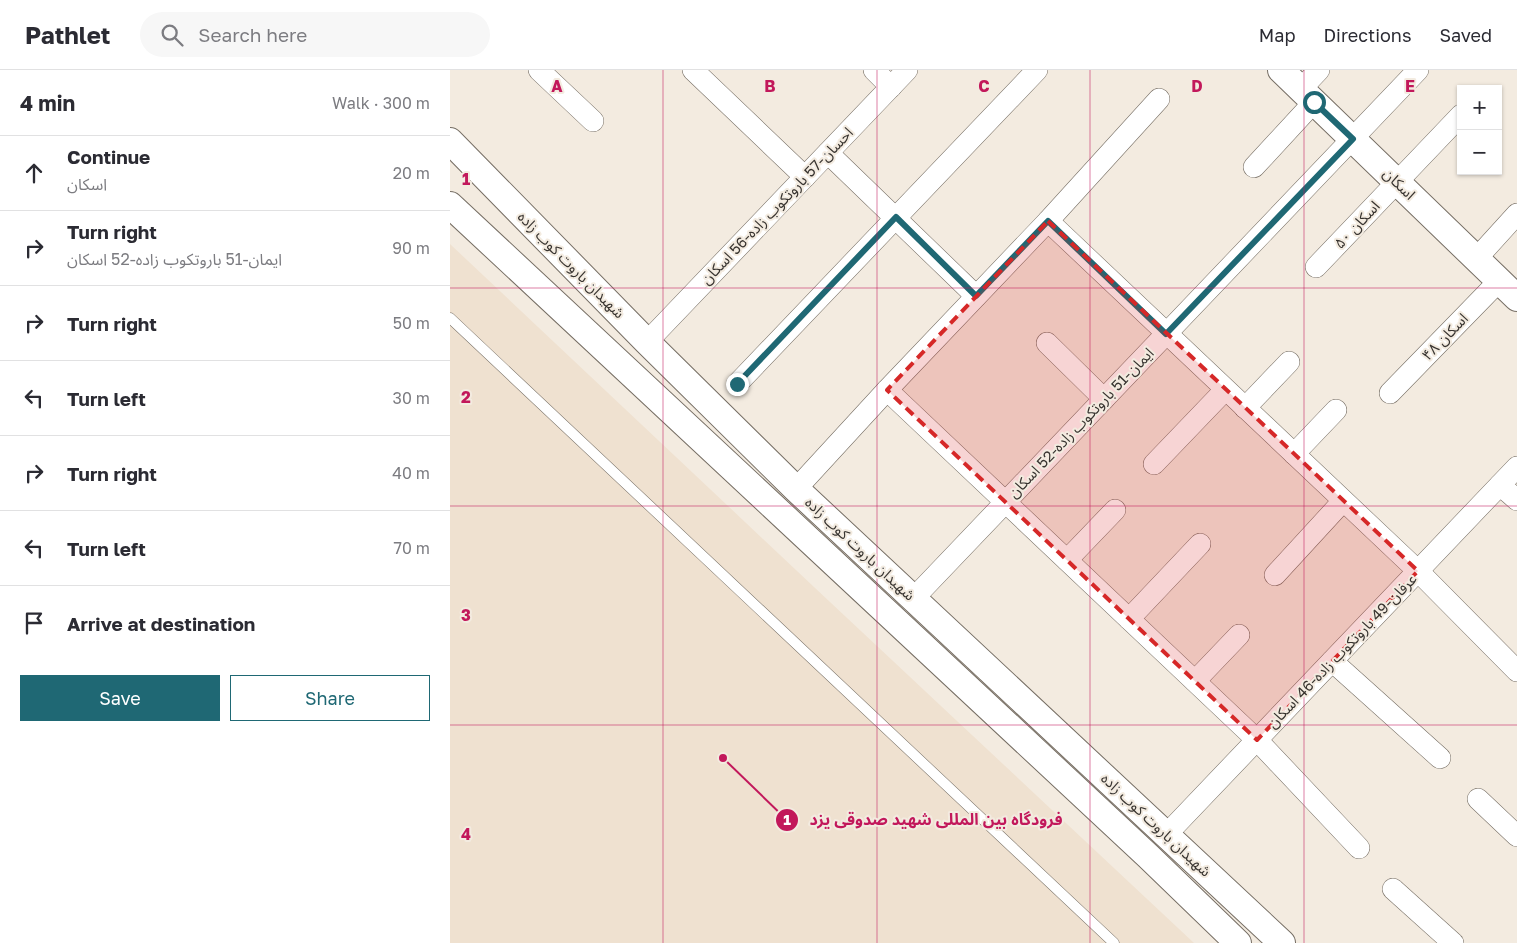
<!DOCTYPE html>
<meta charset="utf-8">
<style>
:root{--surface:#fff;--page:#f7f7f7;--text:#2b2b33;--muted:#7c7c81;--line:#e1e1e2;--accent:#1f6874}
body{margin:0;font-family:"Golos Text","Noto Sans Arabic",sans-serif;background:var(--page);color:var(--text)}
.controls{position:absolute;right:15px;top:15px;display:grid;overflow:hidden;border-radius:0px;box-shadow:0 1px 4px #0004}
.controls button{width:45px;height:45px;display:grid;place-items:center;padding:0;border:0;border-bottom:1px solid var(--line);background:var(--surface);color:var(--text);font:25px sans-serif}
.stop{position:absolute;width:15px;height:15px;margin:-11px;border:4px solid #1f6874;border-radius:50%;background:#fff}
.stop.end{background:#1f6874;border-color:#fff;box-shadow:0 1px 5px #0008}
.list{margin:0;padding:0;list-style:none}
h2{display:flex;justify-content:space-between;align-items:center;height:65px;margin:0;padding:0 20px;font-size:21px}
h2 small{font-size:16px;font-weight:400;color:var(--muted)}
.list li{display:grid;grid-template-columns:32px 1fr auto;gap:15px;align-items:center;box-sizing:border-box;height:75px;padding:0 20px;border-top:1px solid var(--line)}
.list b{display:block;font-size:19px;white-space:nowrap}
.list p{margin:0;font-size:16px;white-space:nowrap;color:var(--muted)}
.list em{font-size:16px;font-style:normal;color:var(--muted)}
.actions{display:flex;gap:10px;padding:15px 20px}
.actions a{flex:1;padding:11px 0;border:1px solid var(--accent);border-radius:0px;text-align:center;font-size:18px;color:var(--accent)}
.actions .main{background:var(--accent);color:#fff}
.icon{flex:none;width:28px;height:28px;fill:none;stroke:currentColor;stroke-width:2;stroke-linecap:round;stroke-linejoin:round}
.map{position:relative;flex:none;width:1067px;height:873px;overflow:hidden}
header{display:flex;align-items:center;gap:30px;box-sizing:border-box;height:70px;padding:0 25px;background:var(--surface);border-bottom:1px solid var(--line)}
header strong{font-size:24px}
nav{display:flex;gap:28px;margin-inline-start:auto;font-size:18px}
.search{width:350px;height:45px;background:var(--page);display:flex;align-items:center;gap:12px;box-sizing:border-box;padding:0 18px;border-radius:28px;color:var(--muted);font-size:19px}
main{display:flex}
aside{flex:1;background:var(--surface)}
.map>svg:first-child{display:block}
.built{fill:#efe1d0}
.lines{fill:none;stroke-linecap:round;stroke-linejoin:round}
.service-casing{stroke:#766e64;stroke-width:11}
.minor-casing{stroke:#766e64;stroke-width:22}
.tertiary-casing{stroke:#766e64;stroke-width:28}
.service{stroke:#fff;stroke-width:10}
.minor{stroke:#fff;stroke-width:21}
.tertiary{stroke:#fff;stroke-width:26}
.route{stroke:#1f6874;stroke-width:6}
.marked{fill:#d62828;fill-opacity:0.2;stroke:#d62828;stroke-width:4;stroke-dasharray:10 6;stroke-linejoin:round}
.grid{fill:none;stroke:#c2185b;stroke-width:1;stroke-opacity:0.55}
.labels{text-anchor:middle;stroke-width:4;stroke-linejoin:round;paint-order:stroke}
.street-label{font-size:15px;fill:#383430;stroke:#f3ebe0}
.grid-label{font-size:16px;text-anchor:middle;font-weight:bold;fill:#c2185b;stroke:#f3ebe0;stroke-width:4;stroke-linejoin:round;paint-order:stroke}
.leader{fill:none;stroke:#c2185b;stroke-width:2}
.callout-dot{fill:#c2185b;stroke:#f3ebe0;stroke-width:2}
.mark-label{font-size:15px;text-anchor:middle;font-weight:bold;fill:#fff}
.callout-label{font-size:16px;text-anchor:middle;font-weight:bold;fill:#c2185b;stroke:#f3ebe0;stroke-width:4;stroke-linejoin:round;paint-order:stroke}
</style>
<header>
<strong>Pathlet</strong>
<div class="search"><svg class="icon" aria-label="search" viewBox="0 0 24 24"><circle cx="10" cy="10" r="6"/><path d="M15 15l6 6"/></svg>Search here</div>
<nav><a>Map</a><a>Directions</a><a>Saved</a></nav>
</header>
<main>
<aside>
<h2>4 min<small>Walk · 300 m</small></h2>
<ul class="list">
<li><svg class="icon" aria-label="ahead" viewBox="0 0 24 24"><path d="M12 20V5M6 11l6-6 6 6"/></svg><div><b>Continue</b><p>اسکان</p></div><em>20 m</em></li>
<li><svg class="icon" aria-label="right" viewBox="0 0 24 24"><path d="M7 20v-9h11M14 6l5 5-5 5"/></svg><div><b>Turn right</b><p>ایمان-51 باروتکوب زاده-52 اسکان</p></div><em>90 m</em></li>
<li><svg class="icon" aria-label="right" viewBox="0 0 24 24"><path d="M7 20v-9h11M14 6l5 5-5 5"/></svg><div><b>Turn right</b></div><em>50 m</em></li>
<li><svg class="icon" aria-label="left" viewBox="0 0 24 24"><path d="M17 20v-9H6M10 6l-5 5 5 5"/></svg><div><b>Turn left</b></div><em>30 m</em></li>
<li><svg class="icon" aria-label="right" viewBox="0 0 24 24"><path d="M7 20v-9h11M14 6l5 5-5 5"/></svg><div><b>Turn right</b></div><em>40 m</em></li>
<li><svg class="icon" aria-label="left" viewBox="0 0 24 24"><path d="M17 20v-9H6M10 6l-5 5 5 5"/></svg><div><b>Turn left</b></div><em>70 m</em></li>
<li><svg class="icon" aria-label="arrive" viewBox="0 0 24 24"><path d="M6 21V4h12l-3 4 3 4H6"/></svg><div><b>Arrive at destination</b></div></li>
</ul>
<div class="actions"><a class="main">Save</a><a>Share</a></div>
</aside>
<div class="map">
<svg width="1067" height="873" viewBox="0 0 1067 873">
<rect width="100%" height="100%" fill="#f3ebe0"/>
<path class="built" d="M0 174 364 517 744 873H0Z"/>
<g class="lines">
<g class="service-casing">
<path id="service" d="M0 248 664 873"/>
</g>
<g class="minor-casing">
<g id="minor">
<path d="M89 0 143 51"/>
<path d="M243 0 355 107"/>
<path d="M424 0 441 17"/>
<path d="M851 19 869 0"/>
<path d="M709 29 598 151 968 501 1067 601"/>
<path d="M378 83 526 226"/>
<path d="M804 97 864 32"/>
<path d="M1027 188 1067 144"/>
<path d="M866 197 1011 45"/>
<path d="M197 272 457 0"/>
<path d="M597 273 654 329"/>
<path d="M287 314 587 0"/>
<path d="M437 320 807 670 909 778"/>
<path d="M940 323 1049 211"/>
<path d="M795 338 839 292"/>
<path d="M844 384 886 340"/>
<path d="M704 394 775 320"/>
<path d="M1050 415 1067 430"/>
<path d="M346 419 437 320 598 151"/>
<path d="M617 490 665 440"/>
<path d="M825 505 893 431"/>
<path d="M463 529 968 0"/>
<path d="M679 549 750 474"/>
<path d="M882 591 990 688"/>
<path d="M745 611 789 565"/>
<path d="M1028 729 1067 766"/>
<path d="M716 765 1067 397"/>
<path d="M943 819 1003 873"/>
</g>
</g>
<g class="tertiary-casing">
<g id="tertiary">
<path d="M831 0 1067 228"/>
<path d="M0 71 197 272 346 419 832 873"/>
<path d="M0 135 698 786 788 873"/>
</g>
</g>
<use href="#service" class="service"/>
<use href="#minor" class="minor"/>
<use href="#tertiary" class="tertiary"/>
</g>
<g class="lines">
<path class="route" d="M287 314 446 147 526 226 598 151 716 264 903 69 864 32"/>
</g>
<path class="marked" d="M598 151 968 501 807 670 437 320Z"/>
<path class="grid" d="M213 0V873M427 0V873M640 0V873M854 0V873M0 218H1067M0 436H1067M0 655H1067"/>
<g class="labels">
<g class="street-label">
<text transform="translate(949 114) rotate(44)" y="5">اسکان</text>
<text transform="translate(327 136) rotate(-46)" y="5">احسان-57 باروتکوب زاده-56 اسکان</text>
<text transform="translate(907 155) rotate(-47)" y="5">اسکان ۵۰</text>
<text transform="translate(121 195) rotate(45)" y="5">شهیدان باروت کوب زاده</text>
<text transform="translate(995 267) rotate(-46)" y="5">اسکان ۴۸</text>
<text transform="translate(631 353) rotate(-46)" y="5">ایمان-51 باروتکوب زاده-52 اسکان</text>
<text transform="translate(410 479) rotate(43)" y="5">شهیدان باروت کوب زاده</text>
<text transform="translate(892 581) rotate(-46)" y="5">عرفان-49 باروتکوب زاده-46 اسکان</text>
<text transform="translate(706 755) rotate(43)" y="5">شهیدان باروت کوب زاده</text>
</g>
</g>
<g class="grid-label">
<text x="107" y="22">A</text>
<text x="320" y="22">B</text>
<text x="534" y="22">C</text>
<text x="747" y="22">D</text>
<text x="960" y="22">E</text>
<text x="16" y="115">1</text>
<text x="16" y="333">2</text>
<text x="16" y="551">3</text>
<text x="16" y="770">4</text>
</g>
<path class="leader" d="M273 688L337 750"/>
<g class="callout-dot">
<circle cx="273" cy="688" r="5"/>
<circle cx="337" cy="750" r="12"/>
</g>
<g class="mark-label">
<text x="337" y="755">1</text>
</g>
<g class="callout-label">
<text x="486" y="755">فرودگاه بین المللی شهید صدوقی یزد</text>
</g>
</svg>
<div class="controls">
<button>+</button>
<button>−</button>
</div>
<div class="stop" style="left:864px;top:32px"></div>
<div class="stop end" style="left:287px;top:314px"></div>
</div>
</main>
